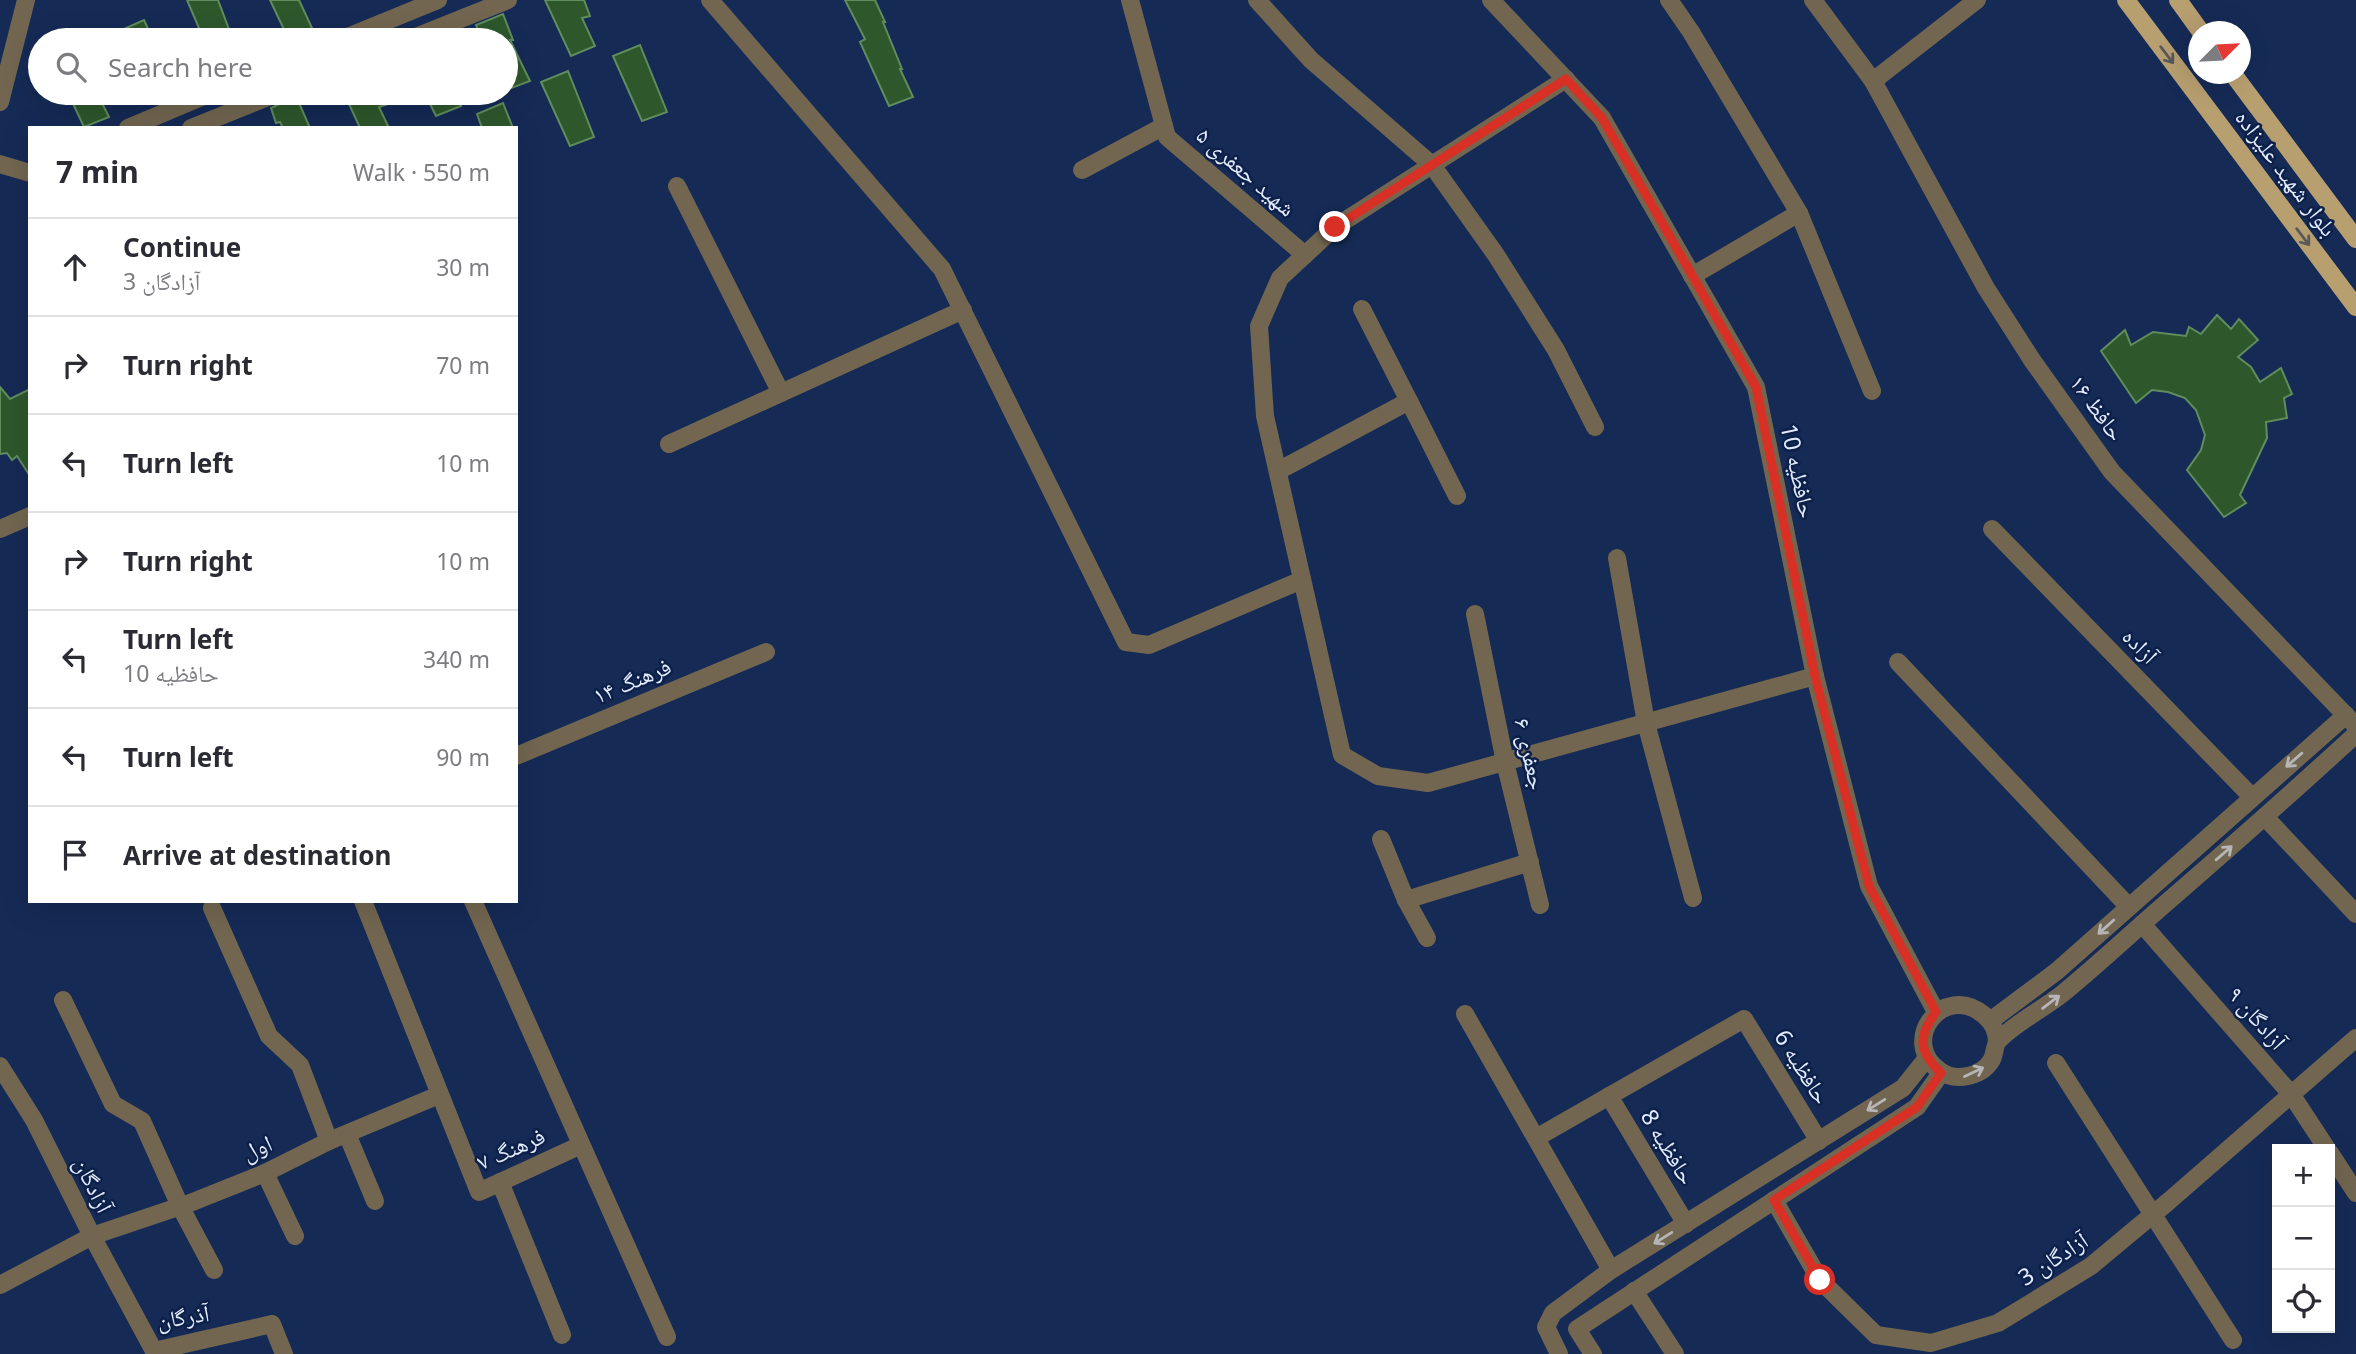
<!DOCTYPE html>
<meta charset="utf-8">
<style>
:root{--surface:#fff;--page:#f7f7f7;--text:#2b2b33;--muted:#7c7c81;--line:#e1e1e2}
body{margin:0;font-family:"Noto Sans","Noto Naskh Arabic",sans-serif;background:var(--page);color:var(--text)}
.controls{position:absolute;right:21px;bottom:21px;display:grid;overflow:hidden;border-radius:0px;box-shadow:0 7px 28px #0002}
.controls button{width:63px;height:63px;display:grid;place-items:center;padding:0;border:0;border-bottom:2px solid var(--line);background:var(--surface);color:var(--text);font:35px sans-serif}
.compass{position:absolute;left:2188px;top:21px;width:63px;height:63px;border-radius:50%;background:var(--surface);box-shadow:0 7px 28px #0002;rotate:66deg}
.stop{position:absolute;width:21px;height:21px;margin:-16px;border:5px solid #d93025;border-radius:50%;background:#fff}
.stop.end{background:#d93025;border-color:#fff;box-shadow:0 2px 7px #0008}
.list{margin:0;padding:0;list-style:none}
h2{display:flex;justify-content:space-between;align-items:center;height:91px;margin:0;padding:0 28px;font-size:30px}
h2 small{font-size:23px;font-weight:400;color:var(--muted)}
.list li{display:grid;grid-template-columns:46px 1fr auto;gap:21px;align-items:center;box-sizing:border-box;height:98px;padding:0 28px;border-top:2px solid var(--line)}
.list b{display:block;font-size:26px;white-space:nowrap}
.list p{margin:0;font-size:23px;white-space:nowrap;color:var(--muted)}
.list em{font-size:23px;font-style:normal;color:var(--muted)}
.icon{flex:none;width:38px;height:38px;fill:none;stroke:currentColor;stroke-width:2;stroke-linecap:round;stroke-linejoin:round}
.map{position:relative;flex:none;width:2356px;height:1354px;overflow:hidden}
.search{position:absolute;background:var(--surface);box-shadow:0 7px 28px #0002;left:28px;top:28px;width:490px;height:77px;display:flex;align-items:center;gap:18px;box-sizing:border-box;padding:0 24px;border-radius:38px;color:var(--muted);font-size:26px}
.panel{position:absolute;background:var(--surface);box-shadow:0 7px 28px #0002;left:28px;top:126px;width:490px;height:777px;border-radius:0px}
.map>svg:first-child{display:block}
.building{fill:#2e572c;stroke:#608c5e;stroke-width:2}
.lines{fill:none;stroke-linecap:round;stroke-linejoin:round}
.street{stroke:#726650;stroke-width:18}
.primary{stroke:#b89f70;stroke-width:18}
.oneway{stroke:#59595b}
.oneway2{stroke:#b6b6b8}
.route{stroke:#d93025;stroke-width:9}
.labels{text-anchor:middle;stroke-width:5;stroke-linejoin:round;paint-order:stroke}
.street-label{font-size:23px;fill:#e3ecfd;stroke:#0c204a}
</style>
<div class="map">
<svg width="2356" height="1354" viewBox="0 0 2356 1354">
<rect width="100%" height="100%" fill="#152a55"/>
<g class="building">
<path d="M187 0H218L233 40H204Z"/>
<path d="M270 0H299L312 28 288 38Z"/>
<path d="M545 0H584L590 16 582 18 595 46 571 56Z"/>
<path d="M845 0H875L885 22H883L902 69H900L913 97 889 106 860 42 865 39Z"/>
<path d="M503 14 513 40H510L530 81 506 90V40H482L476 25Z"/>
<path d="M144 20 153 40H99Z"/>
<path d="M640 45 667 112 642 121 613 56Z"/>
<path d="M568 71 594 137 570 146 541 82Z"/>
<path d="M68 93H97L109 117 84 127Z"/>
<path d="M344 93H412L413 96 379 107 389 128H360Z"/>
<path d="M439 93H454L461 106 436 116 427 98Z"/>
<path d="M296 96 310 128H283L280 122 276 123 271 108Z"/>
<path d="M503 103 513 128H482L477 114Z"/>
<path d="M2217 315 2231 329 2239 319 2258 340 2238 357 2251 367 2260 382 2281 368 2292 394 2284 398 2287 418 2266 422 2267 438 2240 495 2246 503 2224 517 2187 470 2201 450 2205 435 2196 410 2185 398 2168 392 2152 390 2136 403 2101 351 2125 330 2131 345 2153 332 2186 336 2189 327 2201 334Z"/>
<path d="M0 387 10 399 30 389V476L17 456 12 460 7 453 0 454Z"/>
</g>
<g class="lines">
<g class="street">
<path d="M710 0 942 269 1126 642 1149 645 1302 580"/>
<path d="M1130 0 1167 137 1305 255"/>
<path d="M1257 0 1311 60 1432 165 1496 255 1556 350 1595 427"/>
<path d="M1491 0 1602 118 1756 387 1815 676 1869 886 1936 1012"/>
<path d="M1669 0 1691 32 1799 213 1872 391"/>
<path d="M1813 0 1873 81 1986 288 2032 360 2112 472 2356 726"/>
<path d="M340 40 438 0"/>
<path d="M408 40 508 0"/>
<path d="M1566 79 1335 227 1280 278 1259 326 1265 416 1342 755 1378 776 1428 783 1815 676"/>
<path d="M1873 81 1977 0"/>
<path d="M0 102 26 0"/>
<path d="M128 128 211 93"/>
<path d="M191 128 278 93"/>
<path d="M0 164 30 173"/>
<path d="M1082 170 1164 126"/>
<path d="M677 186 781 393"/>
<path d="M1692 276 1799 213"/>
<path d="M1362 309 1409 401"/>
<path d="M669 444 963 310"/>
<path d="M1278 471 1409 401 1457 496"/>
<path d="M0 529 30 516"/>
<path d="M1992 529 2252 797"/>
<path d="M1617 558 1646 723 1693 898"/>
<path d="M1475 614 1505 762 1540 905"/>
<path d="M1898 662 2129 907"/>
<path d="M516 756 766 652"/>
<path d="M2265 817 2356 914"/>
<path d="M1381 839 1406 900 1427 938"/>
<path d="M1406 900 1530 862"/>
<path d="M363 901 479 1192 581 1145"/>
<path d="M473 901 667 1337"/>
<path d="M212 908 269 1036 300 1065 329 1141"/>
<path d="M2142 924 2291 1094 2327 1149"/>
<path d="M63 1000 113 1104 142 1121 180 1206 214 1270"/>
<path d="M1465 1014 1611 1270"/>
<path d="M1990 1021 2057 971 2346 715"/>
<path d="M1997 1043C1997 1031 1993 1023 1984 1015 1943 981 1898 1042 1940 1071 1955 1082 1981 1077 1991 1061 1995 1055 1994 1046 1998 1041 2015 1023 2043 1009 2062 994 2095 967 2126 938 2158 910 2225 852 2291 794 2356 734"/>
<path d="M2056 1063 2233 1340"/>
<path d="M0 1066 34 1120 92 1236 154 1351 272 1324 284 1354"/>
<path d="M1609 1096 1686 1224"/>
<path d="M347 1134 375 1201"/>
<path d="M1536 1138 1744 1019 1819 1141"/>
<path d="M2330 1153 2356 1193"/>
<path d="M265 1173 295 1236"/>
<path d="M500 1182 562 1335"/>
<path d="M1774 1200 1820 1280 1876 1335 1931 1343 1998 1323 2091 1266 2169 1201 2356 1038"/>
<path d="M0 1285 92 1236 190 1203 265 1173 329 1141 439 1095"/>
<path d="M1634 1291 1675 1354"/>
<path d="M1559 1354 1546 1327 1553 1313 1611 1270 1903 1088 1926 1059"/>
<path d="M1593 1354 1577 1329 1917 1107 1941 1073"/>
</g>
<g class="primary">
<path d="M2126 0 2356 307"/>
<path d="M2178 0 2201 32"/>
<path d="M2233 74 2356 239"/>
</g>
</g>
<defs><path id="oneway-shaft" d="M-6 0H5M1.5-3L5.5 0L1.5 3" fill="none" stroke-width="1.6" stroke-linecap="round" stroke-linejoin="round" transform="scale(1.75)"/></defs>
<g class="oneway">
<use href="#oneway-shaft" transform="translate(2167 55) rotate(53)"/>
<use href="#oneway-shaft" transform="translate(2303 237) rotate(53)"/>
</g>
<g class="oneway2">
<use href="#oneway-shaft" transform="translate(2294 760) rotate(139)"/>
<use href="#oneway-shaft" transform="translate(2224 853) rotate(-41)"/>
<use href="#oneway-shaft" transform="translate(2106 927) rotate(138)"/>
<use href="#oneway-shaft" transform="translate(2051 1002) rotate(-37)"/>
<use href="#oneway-shaft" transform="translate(1974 1072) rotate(-26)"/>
<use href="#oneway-shaft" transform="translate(1876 1105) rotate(148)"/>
<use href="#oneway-shaft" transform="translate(1663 1238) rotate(148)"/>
</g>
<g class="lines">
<path class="route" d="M1335 227 1566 79 1602 118 1756 387 1815 676 1869 886 1936 1012C1917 1037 1919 1052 1941 1073L1917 1107 1774 1200 1820 1280"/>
</g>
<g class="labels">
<g class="street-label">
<text transform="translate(1246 172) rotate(41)" y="8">شهید جعفری ۵</text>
<text transform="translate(2286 173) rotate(53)" y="8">بلوار شهید علیزاده</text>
<text transform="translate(2097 408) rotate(54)" y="8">حافظ ۱۶</text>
<text transform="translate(1798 471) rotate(78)" y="8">حافظیه 10</text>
<text transform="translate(2140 646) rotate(46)" y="8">آزاده</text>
<text transform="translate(632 681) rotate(-23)" y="8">فرهنگ ۱۴</text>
<text transform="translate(1530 754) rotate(77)" y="8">جعفری ۶</text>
<text transform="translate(2257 1018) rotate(49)" y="8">آزادگان ۹</text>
<text transform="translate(1802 1067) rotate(58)" y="8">حافظیه 6</text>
<text transform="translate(1668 1147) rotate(59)" y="8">حافظیه 8</text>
<text transform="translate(257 1148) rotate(-24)" y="8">اول</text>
<text transform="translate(511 1149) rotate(-24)" y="8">فرهنگ ۷</text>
<text transform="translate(93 1185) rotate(64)" y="8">آزادگان</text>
<text transform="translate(2053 1259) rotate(-33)" y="8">آزادگان 3</text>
<text transform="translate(183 1317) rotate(-9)" y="8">آذرگان</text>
</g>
</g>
</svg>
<div class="controls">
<button>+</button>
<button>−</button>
<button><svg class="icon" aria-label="locate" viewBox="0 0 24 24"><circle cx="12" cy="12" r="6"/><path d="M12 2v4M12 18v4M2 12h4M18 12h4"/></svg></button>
</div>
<svg class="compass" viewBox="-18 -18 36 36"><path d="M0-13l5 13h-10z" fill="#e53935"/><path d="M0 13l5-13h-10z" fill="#7c7c81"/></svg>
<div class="stop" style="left:1820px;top:1280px"></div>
<div class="stop end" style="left:1335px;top:227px"></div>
<div class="search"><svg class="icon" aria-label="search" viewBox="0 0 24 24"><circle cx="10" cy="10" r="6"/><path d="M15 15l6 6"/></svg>Search here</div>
<section class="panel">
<h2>7 min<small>Walk · 550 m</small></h2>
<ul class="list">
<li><svg class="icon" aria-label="ahead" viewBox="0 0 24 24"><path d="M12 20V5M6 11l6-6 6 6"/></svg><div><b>Continue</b><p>آزادگان 3</p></div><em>30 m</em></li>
<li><svg class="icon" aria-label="right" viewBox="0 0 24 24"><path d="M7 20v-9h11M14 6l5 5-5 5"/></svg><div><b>Turn right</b></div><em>70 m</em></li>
<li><svg class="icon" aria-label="left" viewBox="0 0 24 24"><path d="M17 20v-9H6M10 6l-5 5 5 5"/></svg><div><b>Turn left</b></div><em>10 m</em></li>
<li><svg class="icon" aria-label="right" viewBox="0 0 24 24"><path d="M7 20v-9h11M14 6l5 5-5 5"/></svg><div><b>Turn right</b></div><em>10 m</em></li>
<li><svg class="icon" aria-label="left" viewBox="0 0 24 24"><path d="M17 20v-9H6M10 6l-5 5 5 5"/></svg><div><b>Turn left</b><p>حافظیه 10</p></div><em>340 m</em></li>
<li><svg class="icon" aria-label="left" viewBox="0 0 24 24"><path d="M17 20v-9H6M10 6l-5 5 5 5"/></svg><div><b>Turn left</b></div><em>90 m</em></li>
<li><svg class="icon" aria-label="arrive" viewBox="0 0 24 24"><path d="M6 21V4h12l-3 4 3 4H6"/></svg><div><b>Arrive at destination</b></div></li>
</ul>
</section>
</div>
